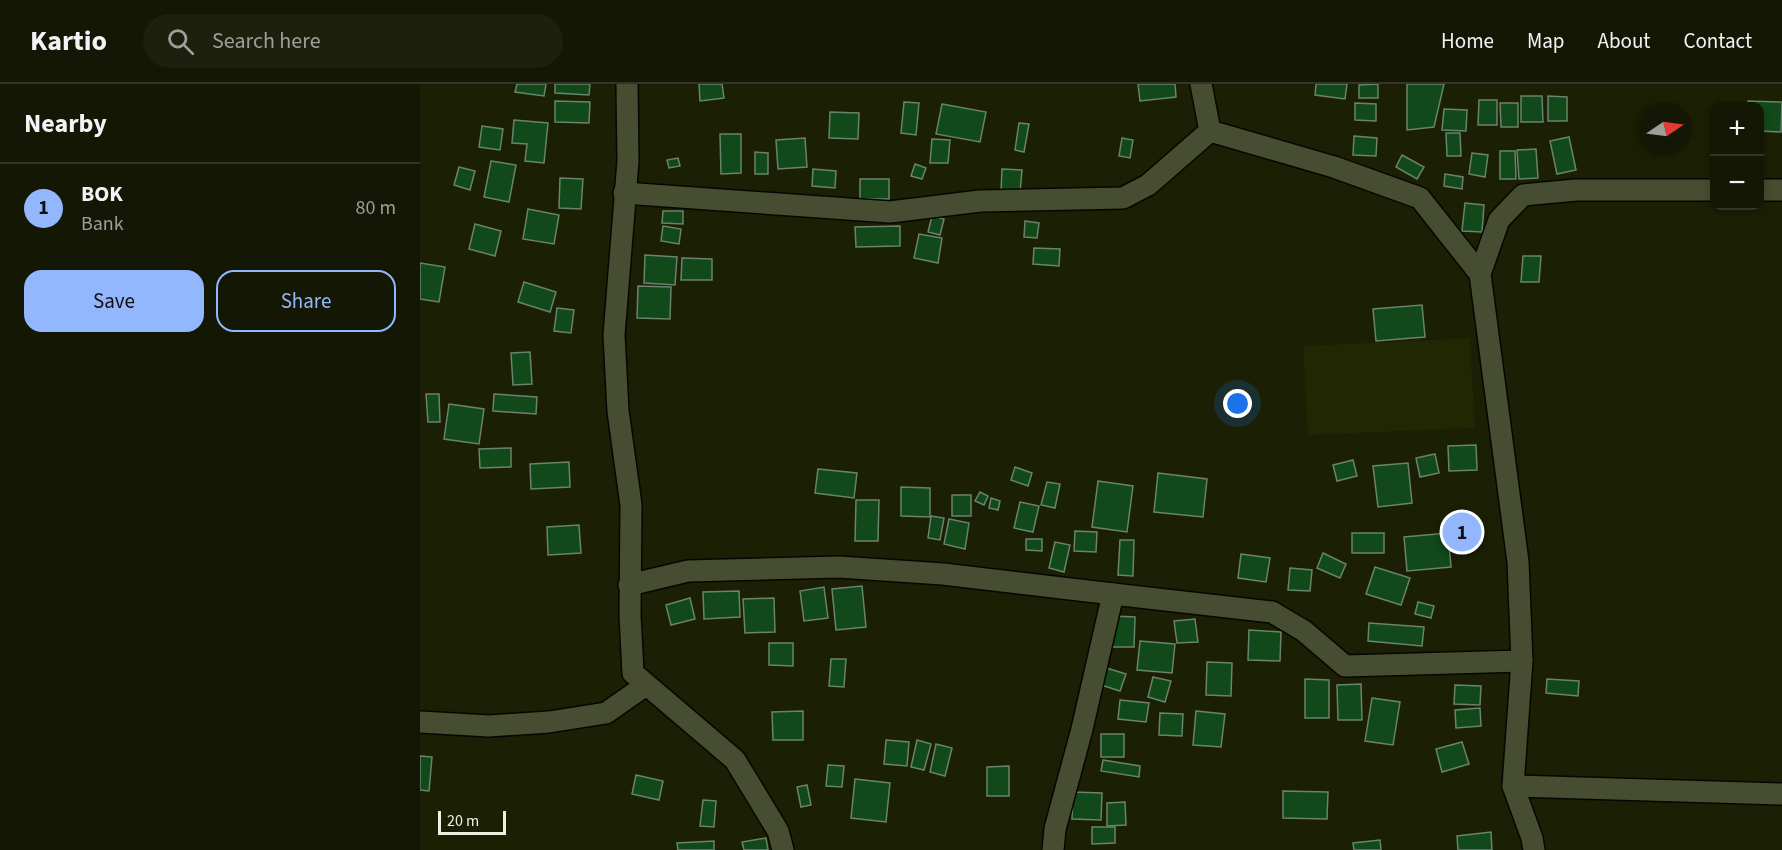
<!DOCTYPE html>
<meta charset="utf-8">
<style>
:root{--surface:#141703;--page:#1d200d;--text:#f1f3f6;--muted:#9d9f9a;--line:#333625;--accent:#92b7fd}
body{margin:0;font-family:"Source Sans 3",sans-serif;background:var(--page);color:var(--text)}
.controls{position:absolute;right:18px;top:18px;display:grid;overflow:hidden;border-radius:12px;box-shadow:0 3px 9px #0003}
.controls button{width:54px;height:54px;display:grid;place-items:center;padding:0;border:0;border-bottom:2px solid var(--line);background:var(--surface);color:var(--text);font:30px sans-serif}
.compass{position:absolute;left:1218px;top:18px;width:54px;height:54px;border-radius:50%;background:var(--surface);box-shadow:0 3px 9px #0003;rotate:77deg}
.scale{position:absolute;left:18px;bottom:15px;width:68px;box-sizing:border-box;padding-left:6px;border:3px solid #edf1e0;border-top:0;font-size:16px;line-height:21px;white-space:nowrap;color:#edf1e0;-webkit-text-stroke:4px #1b1f04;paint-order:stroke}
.you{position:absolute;left:818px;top:320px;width:21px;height:21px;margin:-15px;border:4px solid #fff;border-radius:50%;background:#1a73e8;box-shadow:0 0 0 9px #1a73e833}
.badge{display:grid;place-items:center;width:39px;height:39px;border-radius:50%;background:var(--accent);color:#111;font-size:20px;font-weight:700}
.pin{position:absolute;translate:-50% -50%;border:3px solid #fff;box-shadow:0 2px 6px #0006}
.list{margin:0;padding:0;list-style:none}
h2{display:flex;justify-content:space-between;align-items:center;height:78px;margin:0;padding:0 24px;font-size:26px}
h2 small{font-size:20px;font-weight:400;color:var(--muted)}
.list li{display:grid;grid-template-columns:39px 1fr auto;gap:18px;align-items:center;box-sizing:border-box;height:90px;padding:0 24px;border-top:2px solid var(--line)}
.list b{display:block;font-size:22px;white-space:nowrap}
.list p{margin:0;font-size:20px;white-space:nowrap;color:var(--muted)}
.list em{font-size:20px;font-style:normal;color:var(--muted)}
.actions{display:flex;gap:12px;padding:18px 24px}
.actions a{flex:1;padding:14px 0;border:2px solid var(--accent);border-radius:18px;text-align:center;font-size:21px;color:var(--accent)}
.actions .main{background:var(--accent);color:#111}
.icon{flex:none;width:33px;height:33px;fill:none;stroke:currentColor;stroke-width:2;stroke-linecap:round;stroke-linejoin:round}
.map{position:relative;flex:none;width:1362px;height:766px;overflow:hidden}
header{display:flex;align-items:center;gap:36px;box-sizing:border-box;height:84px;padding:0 30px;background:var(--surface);border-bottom:2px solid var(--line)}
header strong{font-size:28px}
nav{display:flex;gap:33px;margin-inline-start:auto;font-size:21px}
.search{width:420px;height:54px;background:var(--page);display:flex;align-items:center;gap:15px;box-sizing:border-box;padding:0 21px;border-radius:33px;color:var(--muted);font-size:22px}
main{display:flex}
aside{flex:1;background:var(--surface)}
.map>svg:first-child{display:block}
.built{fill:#212603}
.building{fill:#11491b;stroke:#6a836c;stroke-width:1.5}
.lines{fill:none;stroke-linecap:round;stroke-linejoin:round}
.street-casing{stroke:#060800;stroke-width:24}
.street{stroke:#474d30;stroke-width:21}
</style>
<header>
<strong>Kartio</strong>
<div class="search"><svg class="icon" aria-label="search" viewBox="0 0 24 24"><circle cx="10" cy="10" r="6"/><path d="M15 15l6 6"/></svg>Search here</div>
<nav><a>Home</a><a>Map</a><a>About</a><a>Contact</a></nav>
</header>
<main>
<aside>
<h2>Nearby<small></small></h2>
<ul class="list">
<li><span class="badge">1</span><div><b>BOK</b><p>Bank</p></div><em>80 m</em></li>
</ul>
<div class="actions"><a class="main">Save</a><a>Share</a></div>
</aside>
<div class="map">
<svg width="1362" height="766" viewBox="0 0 1362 766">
<rect width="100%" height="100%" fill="#1b1f04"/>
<path class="built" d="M1050 254 1055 344 888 351 883 262Z"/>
<g class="building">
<path d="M97 0H126L124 12 95 8Z"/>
<path d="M135 0H170L169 11 135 9Z"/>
<path d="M279 0H302L304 14 280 17Z"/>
<path d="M718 0H755L756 13 720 17Z"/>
<path d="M896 0H927L925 15 895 11Z"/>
<path d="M958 0V14H939V1Z"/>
<path d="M987 0H1024L1014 43 987 46Z"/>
<path d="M1101 12H1122L1123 38H1101Z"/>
<path d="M1128 12 1147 13V37H1128Z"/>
<path d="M1059 16H1077V41H1058Z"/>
<path d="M135 17 170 18 169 39 135 38Z"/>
<path d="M1328 17 1362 18 1361 48 1340 47V22H1328Z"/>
<path d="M484 18 499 19 496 51 481 49Z"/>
<path d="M935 19 956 20V37L935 36Z"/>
<path d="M1080 19H1098V43H1081Z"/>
<path d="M522 20 566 28 560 58 516 50Z"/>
<path d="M1024 25 1047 26 1046 47 1022 46Z"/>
<path d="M410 28 439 29 438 55 409 54Z"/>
<path d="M94 36 128 39 124 79 105 77 107 60 92 59Z"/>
<path d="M599 39 609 40 604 68 595 66Z"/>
<path d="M62 42 83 45 80 66 59 63Z"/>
<path d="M1026 49H1040L1041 72H1027Z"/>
<path d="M300 50H321V89L301 90Z"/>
<path d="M934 52 957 54 956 72 933 71Z"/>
<path d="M1149 53 1156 86 1137 90 1130 57Z"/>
<path d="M385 54 387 83 358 85 356 56Z"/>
<path d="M702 54 713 56 710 74 699 72Z"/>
<path d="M512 55 530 56 528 79H510Z"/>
<path d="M1116 65 1118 94 1099 95 1097 66Z"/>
<path d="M1080 67H1095L1096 95H1080Z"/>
<path d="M335 68 348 69V90H335Z"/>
<path d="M1052 69 1068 71 1065 93 1049 90Z"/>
<path d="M982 71 1004 83 997 95 976 83Z"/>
<path d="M258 74 260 82 249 84 247 76Z"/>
<path d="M71 77 96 81 89 118 64 113Z"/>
<path d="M495 80 506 84 502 95 491 92Z"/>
<path d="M39 83 55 87 50 106 34 101Z"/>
<path d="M393 85 416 87 415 104 392 102Z"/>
<path d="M582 85 602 86 600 109 581 108Z"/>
<path d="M1025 90 1043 93 1042 105 1024 102Z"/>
<path d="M140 94 163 95 161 125 139 124Z"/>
<rect x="440" y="95" width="29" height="20"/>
<path d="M1045 119 1064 121 1062 148 1042 147Z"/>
<path d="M108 125 139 131 134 160 103 155Z"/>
<path d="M243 127H263V140L242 139Z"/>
<path d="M512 132 524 135 520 151 508 148Z"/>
<path d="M605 137 619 139 617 154 604 153Z"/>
<path d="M55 140 81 147 75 172 49 165Z"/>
<path d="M243 142 261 145 259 160 241 157Z"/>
<path d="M480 142V162L436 163 435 143Z"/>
<path d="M499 150 522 154 518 179 494 174Z"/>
<path d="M614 164 640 165 639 182 613 180Z"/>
<path d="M225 171 257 173 255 201 224 199Z"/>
<path d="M1103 172H1121L1119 198H1101Z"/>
<path d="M262 174 292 175V196H261Z"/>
<path d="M0 179 25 183 19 218 0 215Z"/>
<path d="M104 198 136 208 130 228 98 218Z"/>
<path d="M218 202 251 203 250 235 217 234Z"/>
<path d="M1002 221 1005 253 956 257 953 225Z"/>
<path d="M137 224 154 226 151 249 134 247Z"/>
<path d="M110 268 112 300 93 301 91 269Z"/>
<path d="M6 310H19L20 338H8Z"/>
<path d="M74 310 117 313 116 330 73 327Z"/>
<path d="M29 320 64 325 59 360 24 355Z"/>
<path d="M1056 361 1057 386 1029 387 1028 362Z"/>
<path d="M91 364V383L60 384 59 365Z"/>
<path d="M1015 370 1019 389 1000 393 996 374Z"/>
<path d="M933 376 937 392 917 397 913 381Z"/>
<path d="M149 378 150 403 111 405 110 380Z"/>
<path d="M988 379 992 419 958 423 953 382Z"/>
<path d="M595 383 612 389 608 402 591 396Z"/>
<path d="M398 385 437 389 434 414 395 409Z"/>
<path d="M738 389 787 395 783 433 734 428Z"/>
<path d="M678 397 713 402 707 448 672 443Z"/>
<path d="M627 398 640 400 635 424 621 421Z"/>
<path d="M481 403 510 404V433L481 432Z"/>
<path d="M560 408 568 412 564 421 555 417Z"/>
<rect x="532" y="411" width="19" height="21"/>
<path d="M571 414 580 417 578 426 569 424Z"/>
<path d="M436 416H459L458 457H435Z"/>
<path d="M600 418 619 422 613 448 594 444Z"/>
<path d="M511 432 524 434 520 456 508 454Z"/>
<path d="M529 435 549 439 545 465 524 460Z"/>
<path d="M159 441 161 469 128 471 127 443Z"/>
<path d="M655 447 677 448 676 468 654 467Z"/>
<rect x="932" y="449" width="32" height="20"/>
<path d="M1028 449 1031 483 987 487 984 453Z"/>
<path d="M606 455H622V467L606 466Z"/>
<path d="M700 456H714L713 492 698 491Z"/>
<path d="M635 458 650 461 644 488 629 484Z"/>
<path d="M903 469 926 480 920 494 897 484Z"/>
<path d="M821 470 850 474 846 498 818 494Z"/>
<path d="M955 483 990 494 981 521 946 510Z"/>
<path d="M870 484 892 486 890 507 868 506Z"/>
<path d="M442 502 446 543 416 546 412 505Z"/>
<path d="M404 503 408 534 384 537 380 507Z"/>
<path d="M319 507 320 533 284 535 283 508Z"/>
<path d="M270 514 275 535 251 541 246 521Z"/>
<path d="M354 514 355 548 325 549 323 515Z"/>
<path d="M998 518 1014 522 1011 534 995 530Z"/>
<path d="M693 532 715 533 714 563H692Z"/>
<path d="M775 535 778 558 757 559 754 537Z"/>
<path d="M949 539 1004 543 1002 562 948 557Z"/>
<path d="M829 546 861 548 860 577 828 576Z"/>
<path d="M720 557 755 560 752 589 717 586Z"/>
<path d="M349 559H373V582L349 581Z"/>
<path d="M411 575H426L424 603 409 602Z"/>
<path d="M787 578 812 579 811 612 786 611Z"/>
<path d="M680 582 706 590 700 607 675 599Z"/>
<path d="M733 593 751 597 745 618 728 613Z"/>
<path d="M885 595 909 596V634H885Z"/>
<path d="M1127 595 1159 597 1158 612 1126 609Z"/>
<path d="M941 600 942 636H918L917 601Z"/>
<path d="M1035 601 1061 602 1060 621 1034 620Z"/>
<path d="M952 614 980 618 973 661 945 657Z"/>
<path d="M700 616 729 619 726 638 698 635Z"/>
<path d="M1060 624 1061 642 1036 644 1035 626Z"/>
<path d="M383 627V656H353L352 628Z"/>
<path d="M776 627 805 630 801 663 773 661Z"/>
<path d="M740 629 763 630 762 652 739 651Z"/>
<rect x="681" y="650" width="23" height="23"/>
<path d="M466 656 489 658 487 682 464 680Z"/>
<path d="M497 656 511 660 504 686 491 683Z"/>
<path d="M1042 658 1049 680 1022 688 1016 665Z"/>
<path d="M516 660 532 664 525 692 510 688Z"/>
<path d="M0 672 12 673 9 707 0 706Z"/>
<path d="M683 676 720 682 719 693 681 687Z"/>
<path d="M408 681 424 682 422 703 406 702Z"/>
<path d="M589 682V712H567V683Z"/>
<path d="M216 691 243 697 239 716 212 710Z"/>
<path d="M435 695 470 699 466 738 431 734Z"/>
<path d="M387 701 391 721 381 723 377 703Z"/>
<path d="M863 707 908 708 907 735 863 734Z"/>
<path d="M653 708 682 709 681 736 652 735Z"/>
<path d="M283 716 296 717 294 743 280 742Z"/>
<path d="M705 718 706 741 687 742V719Z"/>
<path d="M672 743H695V759L672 760Z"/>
<path d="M1071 748 1072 766H1038L1037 752Z"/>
<path d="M346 754 348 766H324L322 758Z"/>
<path d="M960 756 961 766H934L933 759Z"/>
<path d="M294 757V766H258L257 759Z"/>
</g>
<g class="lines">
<g class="street-casing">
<g id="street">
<path d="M207 0 208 77 194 251 198 327 211 421 210 531 213 589 315 676 358 747 363 766"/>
<path d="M781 0 790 47 914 83 1000 114 1060 190"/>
<path d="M1340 106H1362"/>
<path d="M204 109 470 128 560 117 703 114 728 101 790 47"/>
<path d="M209 501 268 487 419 483 523 490 693 510"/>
<path d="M0 638 69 642 129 638 186 629 226 601"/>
<path d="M1093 702 1362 710"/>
<path d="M633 766 635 745 662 645 693 510 852 528 884 547 925 582 1102 577"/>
<path d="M1114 766 1112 754 1093 702 1102 577 1098 478 1060 190 1079 136 1103 111 1156 106H1294"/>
</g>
</g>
<use href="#street" class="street"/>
</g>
</svg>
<div class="controls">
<button>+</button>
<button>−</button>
</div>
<svg class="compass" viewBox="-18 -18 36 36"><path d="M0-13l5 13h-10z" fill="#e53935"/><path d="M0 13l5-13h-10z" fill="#9d9f9a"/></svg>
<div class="scale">20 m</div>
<div class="you"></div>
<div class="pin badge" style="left:1042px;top:448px">1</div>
</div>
</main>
